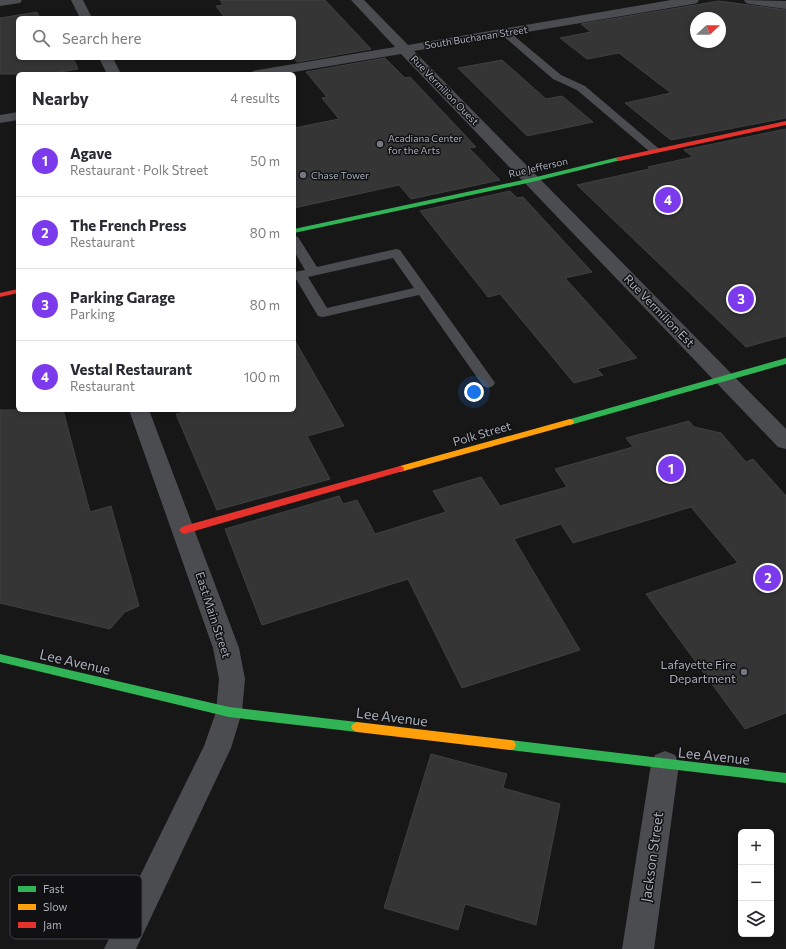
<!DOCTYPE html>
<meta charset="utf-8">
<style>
:root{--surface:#fff;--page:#f2f2f3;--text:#2b2b33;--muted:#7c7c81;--line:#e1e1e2;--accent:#7c3aed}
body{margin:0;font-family:Commissioner,sans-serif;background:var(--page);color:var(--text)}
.controls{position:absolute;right:12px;bottom:12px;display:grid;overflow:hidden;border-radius:6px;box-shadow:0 2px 6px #0003}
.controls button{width:36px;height:36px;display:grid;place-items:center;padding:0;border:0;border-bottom:1px solid var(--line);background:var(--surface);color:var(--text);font:20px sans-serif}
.compass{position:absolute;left:690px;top:12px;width:36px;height:36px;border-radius:50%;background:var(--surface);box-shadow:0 2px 6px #0003;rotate:68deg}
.you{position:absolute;left:474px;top:392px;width:14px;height:14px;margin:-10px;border:3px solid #fff;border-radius:50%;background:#1a73e8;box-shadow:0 0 0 6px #1a73e833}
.badge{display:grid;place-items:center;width:26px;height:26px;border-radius:50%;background:var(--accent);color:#fff;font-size:13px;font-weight:700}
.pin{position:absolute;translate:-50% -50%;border:2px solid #fff;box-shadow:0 1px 4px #0006}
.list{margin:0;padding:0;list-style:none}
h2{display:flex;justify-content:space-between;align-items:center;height:52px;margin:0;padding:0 16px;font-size:17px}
h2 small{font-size:13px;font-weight:400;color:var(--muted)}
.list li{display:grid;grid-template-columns:26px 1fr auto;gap:12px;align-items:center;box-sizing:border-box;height:72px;padding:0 16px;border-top:1px solid var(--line)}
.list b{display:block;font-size:15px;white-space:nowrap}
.list p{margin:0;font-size:13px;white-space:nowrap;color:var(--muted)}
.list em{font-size:13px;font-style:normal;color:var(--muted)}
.icon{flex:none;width:22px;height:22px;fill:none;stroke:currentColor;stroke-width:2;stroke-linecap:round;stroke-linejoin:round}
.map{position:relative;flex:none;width:786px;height:949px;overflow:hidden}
.search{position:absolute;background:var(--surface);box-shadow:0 2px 6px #0003;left:16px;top:16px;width:280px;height:44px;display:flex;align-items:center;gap:10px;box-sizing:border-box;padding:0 14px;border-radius:6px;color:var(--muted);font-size:15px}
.panel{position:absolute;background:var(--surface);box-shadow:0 2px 6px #0003;left:16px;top:72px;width:280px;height:340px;border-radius:6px}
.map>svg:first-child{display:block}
.building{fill:#353536;stroke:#3f4043;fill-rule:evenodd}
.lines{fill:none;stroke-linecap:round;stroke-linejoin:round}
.lane{fill:#4b4c50;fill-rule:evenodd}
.street{fill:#4b4c50;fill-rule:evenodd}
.fast{fill:#30b455;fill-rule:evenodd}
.slow{fill:#ff9f0a;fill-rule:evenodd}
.jam{fill:#e5322d;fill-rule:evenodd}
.poi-dot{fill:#757880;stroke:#111113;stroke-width:1.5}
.labels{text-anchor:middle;stroke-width:3;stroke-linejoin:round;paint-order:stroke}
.far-street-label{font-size:10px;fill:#a8adb8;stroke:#111113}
.far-poi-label{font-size:10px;fill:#a8adb8;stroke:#111113;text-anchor:start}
.street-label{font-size:12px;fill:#a8adb8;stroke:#111113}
.poi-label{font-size:12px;fill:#a8adb8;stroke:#111113;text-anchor:end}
.near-street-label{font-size:14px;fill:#a8adb8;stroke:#111113}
.key{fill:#111113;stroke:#3e4045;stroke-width:1}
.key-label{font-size:11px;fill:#a8adb8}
</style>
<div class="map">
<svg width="786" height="949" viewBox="0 0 786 949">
<rect width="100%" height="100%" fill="#171717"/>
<g class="building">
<path d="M220 0H325L371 49 297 62 294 58V18H225L216 6 223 5Z"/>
<path d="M719 1 786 10V118L671 140 625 103 671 93 619 53 587 59 560 38 591 32 581 24ZM696 18H720V42H696Z"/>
<path d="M37 12 40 18H18V58H73L78 69 48 74H0V18Z"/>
<path d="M385 58 405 78 410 77 476 147 469 148 500 180 411 199 399 185 294 208V128L339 119 322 98 327 97 306 72Z"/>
<path d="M502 60 546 99 562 96 593 122 527 136 458 68Z"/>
<path d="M786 129V336L746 347 577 185 649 169 648 167 693 157 684 150Z"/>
<path d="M510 191 517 198 523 197 592 272 565 278 637 358 597 369 603 375 574 383 500 294 488 297 420 211Z"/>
<path d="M294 339 344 426 307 436 330 479 217 510 176 414 192 410H294Z"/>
<path d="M0 410H63L90 512 111 506 139 606 125 612 110 629 0 603Z"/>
<path d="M689 421 694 427 721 433 746 462 753 459 786 496V713L745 729 646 594 738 563 691 507 573 543 561 524 514 539 580 650 462 688 408 579 262 625 225 529 339 496 343 504 357 500 375 534 446 512 433 491 481 477 500 506 567 487 555 469 633 447 626 438Z"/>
<path d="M431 754 507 774 503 788 560 804 536 925 465 904 458 930 384 908Z"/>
</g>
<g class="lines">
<g class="lane">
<path d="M504 29 507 30 561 75 585 86 658 148 660 150 658 152H650L577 90 553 79 501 34 499 32 501 30Z"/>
<path d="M294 236 298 237 317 267 396 249 400 250 493 380 495 383 493 386 488 388 483 386 419 295 323 317 318 316 296 279 294 280V272L305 270 294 251ZM393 258 414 288 327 308 308 277Z"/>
</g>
<g class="street">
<path d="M0 0H22L20 3 0 6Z"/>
<path d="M71 0H83L92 18H80Z"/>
<path d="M351 0H364L408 45 671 0H699L697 3 693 4 414 51 786 429V449L778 447 401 54 282 74H251L253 71 258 70 395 47Z"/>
<path d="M744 0 786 1V9L750 4 746 3Z"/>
<path d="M99 58H113L121 74H107Z"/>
<path d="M18 112V120L0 123V115Z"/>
<path d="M129 410H149L239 648 245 679 242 712 231 748 136 949H104L204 746 216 712 219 679 213 648Z"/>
<path d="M665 751 675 755 679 764 654 949H622L651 764 655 755Z"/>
</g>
<g class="fast">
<path d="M619 157 622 159 621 160 532 182 294 233V229L532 178Z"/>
<path d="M786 358V364L570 425 566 422 567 420Z"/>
<path d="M0 654 229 707 357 722 361 724 363 727 361 730 357 732 229 717 0 662Z"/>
<path d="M510 740 786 773V783L510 750 506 749 504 745 506 741Z"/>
</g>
<g class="slow">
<path d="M570 419 573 420 574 422 573 424 400 472 396 469 400 466Z"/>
<path d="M357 722 510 740 514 741 516 745 514 749 510 750 357 732 353 730 351 727 353 724Z"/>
</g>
<g class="jam">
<path d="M786 121V125L619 161 616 159 619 157Z"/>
<path d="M18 289V293L0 297V293Z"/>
<path d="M400 466 403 467 404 469 403 471 184 534 181 532 179 530 181 528 184 526Z"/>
</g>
</g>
<g class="poi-dot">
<circle cx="380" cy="144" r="4"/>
<circle cx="303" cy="175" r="4"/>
<circle cx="744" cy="672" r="4"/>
</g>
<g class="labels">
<g class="far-street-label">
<text transform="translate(476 37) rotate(-9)" y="4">South Buchanan Street</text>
<text transform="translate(445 90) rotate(46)" y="4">Rue Vermilion Ouest</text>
<text transform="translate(538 167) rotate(-13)" y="4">Rue Jefferson</text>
</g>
<g class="far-poi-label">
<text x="388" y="142">Acadiana Center<tspan x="388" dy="12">for the Arts</tspan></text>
<text x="311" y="179">Chase Tower</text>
</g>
<g class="street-label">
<text transform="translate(659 311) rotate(46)" y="4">Rue Vermilion Est</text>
<text transform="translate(482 434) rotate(-16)" y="4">Polk Street</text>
<text transform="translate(213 615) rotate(72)" y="4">East Main Street</text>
</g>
<g class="poi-label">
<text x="736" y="669">Lafayette Fire<tspan x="736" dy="14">Department</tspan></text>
</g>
<g class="near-street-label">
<text transform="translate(75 662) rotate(13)" y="5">Lee Avenue</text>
<text transform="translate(392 717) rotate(7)" y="5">Lee Avenue</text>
<text transform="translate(714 756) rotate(6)" y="5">Lee Avenue</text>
<text transform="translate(652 857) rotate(-82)" y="5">Jackson Street</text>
</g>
</g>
<rect x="10" y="875" width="132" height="64" rx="6" class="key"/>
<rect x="18" y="886" width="18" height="6" fill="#30b455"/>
<rect x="18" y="904" width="18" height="6" fill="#ff9f0a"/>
<rect x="18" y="922" width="18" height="6" fill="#e5322d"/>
<g class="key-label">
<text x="43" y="893">Fast</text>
<text x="43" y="911">Slow</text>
<text x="43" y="929">Jam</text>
</g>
</svg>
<div class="controls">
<button>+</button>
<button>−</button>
<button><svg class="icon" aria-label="layers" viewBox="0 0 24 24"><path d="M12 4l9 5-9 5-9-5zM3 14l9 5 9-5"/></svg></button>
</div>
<svg class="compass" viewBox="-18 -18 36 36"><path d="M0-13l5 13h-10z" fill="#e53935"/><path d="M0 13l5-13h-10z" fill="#7c7c81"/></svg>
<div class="you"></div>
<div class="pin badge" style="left:671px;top:469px">1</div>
<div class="pin badge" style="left:768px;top:578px">2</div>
<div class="pin badge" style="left:741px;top:299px">3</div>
<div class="pin badge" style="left:668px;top:200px">4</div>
<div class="search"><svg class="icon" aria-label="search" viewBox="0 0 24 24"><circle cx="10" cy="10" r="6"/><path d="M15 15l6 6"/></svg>Search here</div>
<section class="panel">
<h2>Nearby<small>4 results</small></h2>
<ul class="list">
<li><span class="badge">1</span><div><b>Agave</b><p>Restaurant · Polk Street</p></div><em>50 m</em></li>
<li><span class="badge">2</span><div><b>The French Press</b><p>Restaurant</p></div><em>80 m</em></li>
<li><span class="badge">3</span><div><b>Parking Garage</b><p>Parking</p></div><em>80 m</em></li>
<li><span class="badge">4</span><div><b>Vestal Restaurant</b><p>Restaurant</p></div><em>100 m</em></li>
</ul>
</section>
</div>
